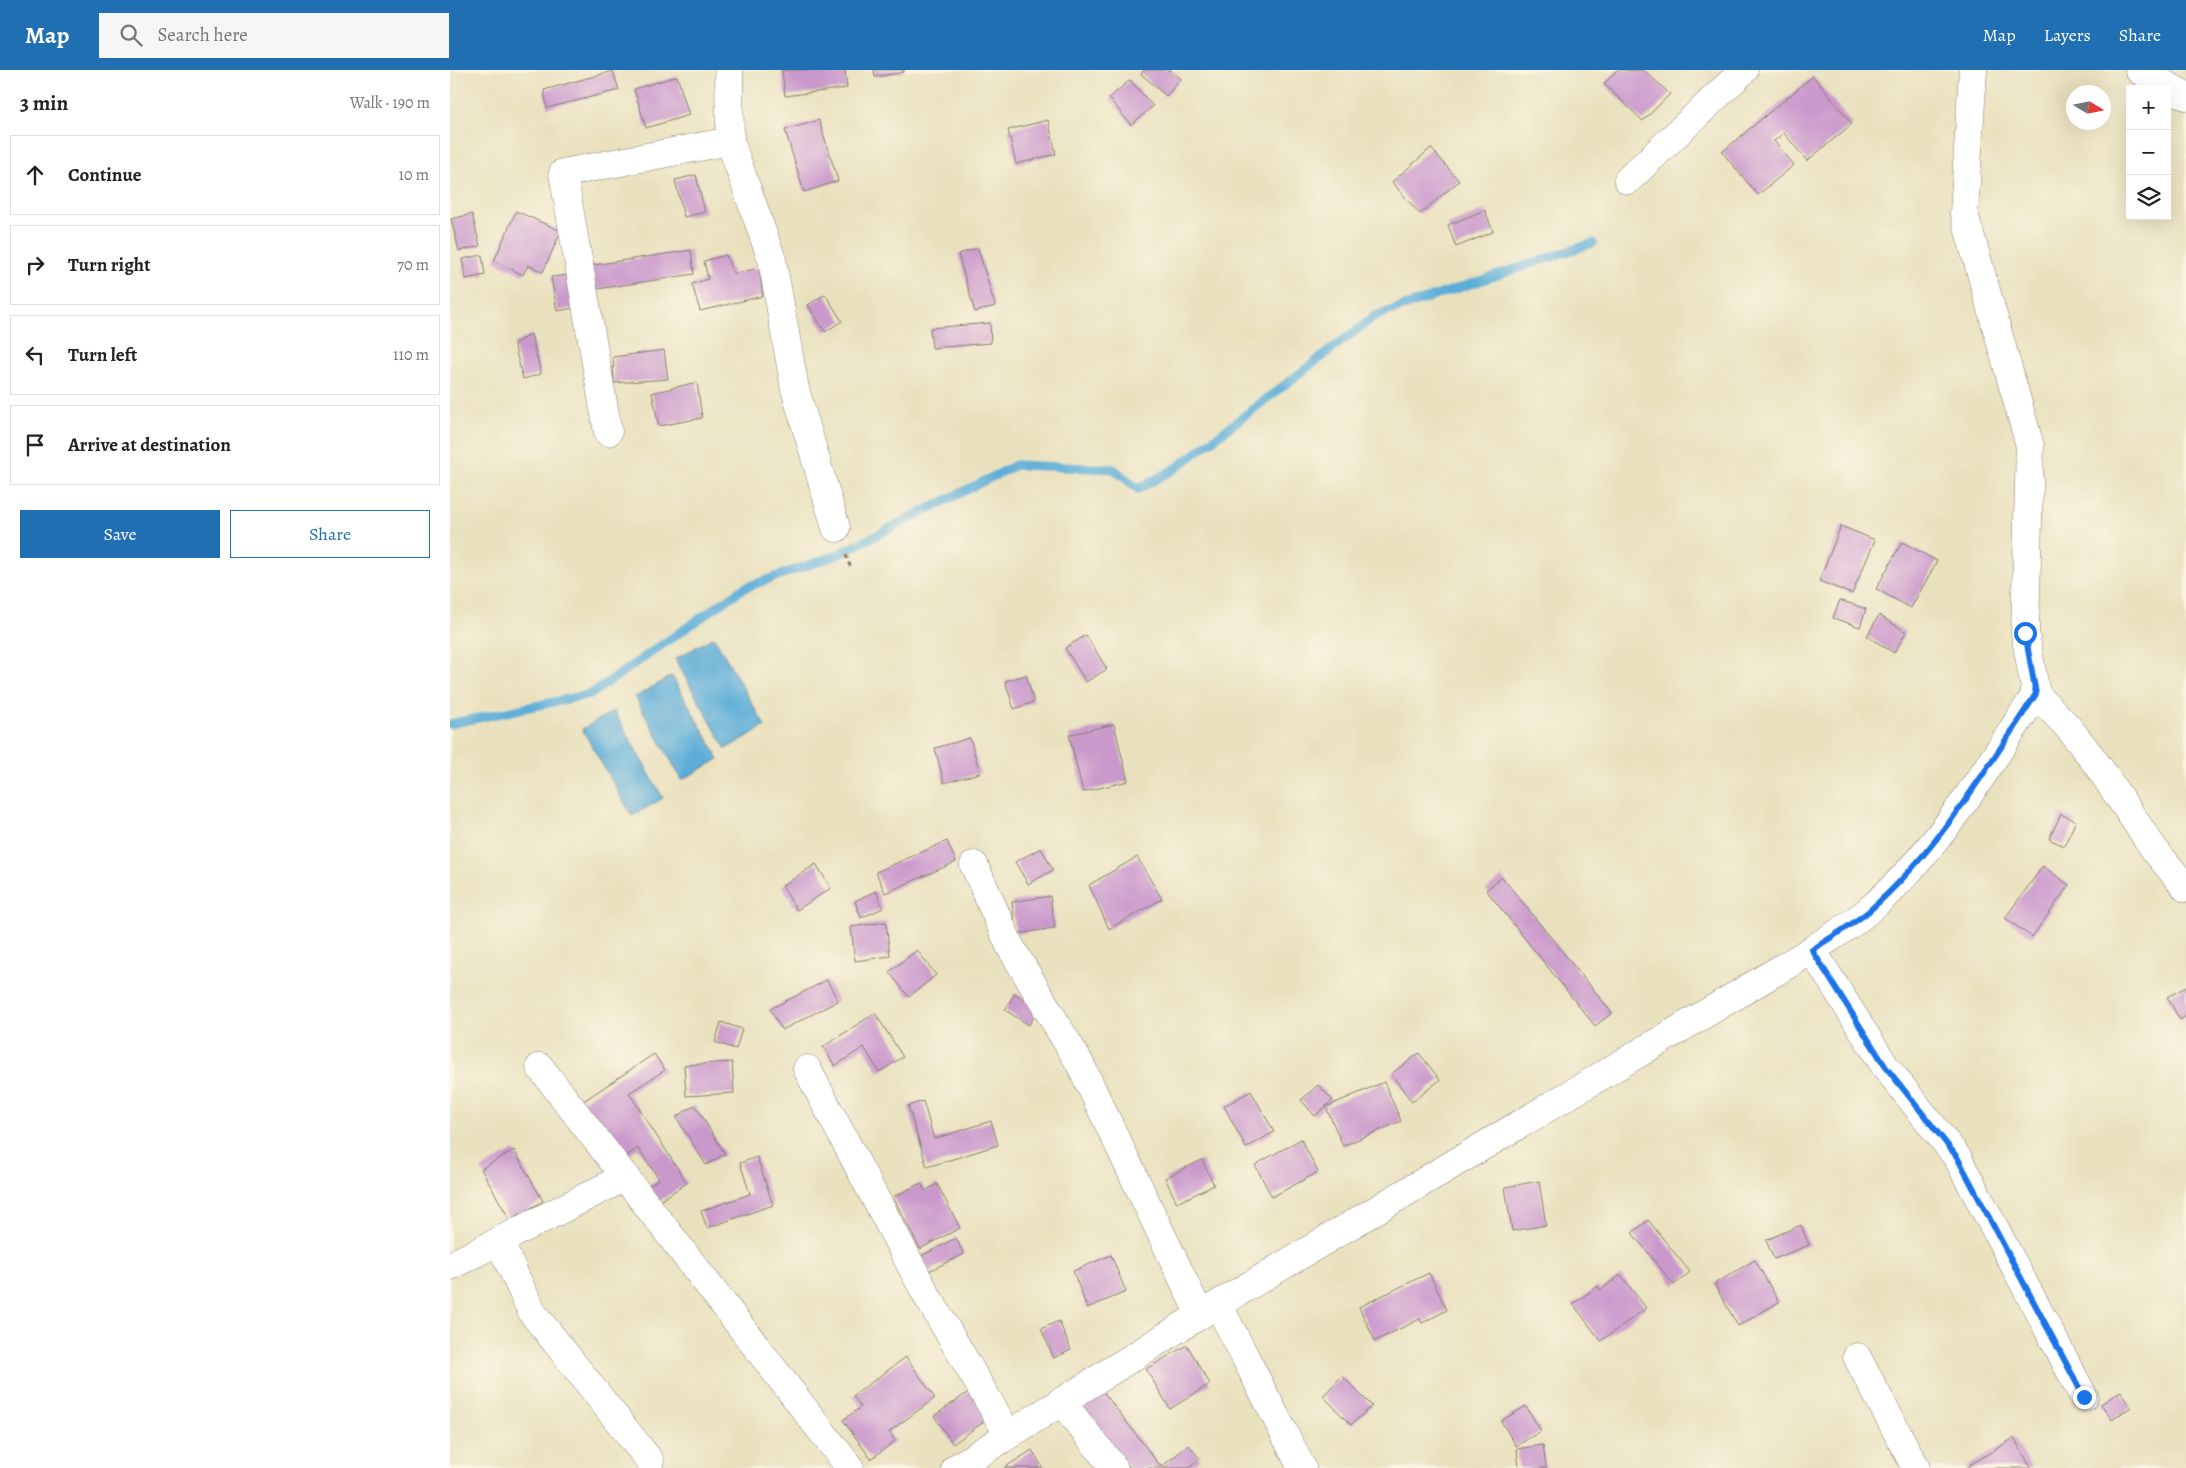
<!DOCTYPE html>
<meta charset="utf-8">
<style>
:root{--surface:#fff;--page:#f6f6f6;--text:#222;--muted:#767676;--line:#e0e0e0;--accent:#1f6fb2}
body{margin:0;font-family:Alegreya,serif;background:var(--page);color:var(--text)}
.controls{position:absolute;right:15px;top:15px;display:grid;overflow:hidden;border-radius:0px;box-shadow:0 5px 20px #0002}
.controls button{width:45px;height:45px;display:grid;place-items:center;padding:0;border:0;border-bottom:1px solid var(--line);background:var(--surface);color:var(--text);font:25px sans-serif}
.compass{position:absolute;left:1616px;top:15px;width:45px;height:45px;border-radius:50%;background:var(--surface);box-shadow:0 5px 20px #0002;rotate:100deg}
.stop{position:absolute;width:15px;height:15px;margin:-11px;border:4px solid #1a73e8;border-radius:50%;background:#fff}
.stop.end{background:#1a73e8;border-color:#fff;box-shadow:0 1px 5px #0008}
.list{margin:0;padding:0;list-style:none}
h2{display:flex;justify-content:space-between;align-items:center;height:65px;margin:0;padding:0 20px;font-size:21px}
h2 small{font-size:16px;font-weight:400;color:var(--muted)}
.list li{display:grid;grid-template-columns:32px 1fr auto;gap:15px;align-items:center;box-sizing:border-box;height:80px;margin:0 10px 10px;padding:0 10px;border:1px solid var(--line);border-radius:0px}
.list b{display:block;font-size:19px;white-space:nowrap}
.list em{font-size:16px;font-style:normal;color:var(--muted)}
.actions{display:flex;gap:10px;padding:15px 20px}
.actions a{flex:1;padding:11px 0;border:1px solid var(--accent);border-radius:0px;text-align:center;font-size:18px;color:var(--accent)}
.actions .main{background:var(--accent);color:#fff}
.icon{flex:none;width:28px;height:28px;fill:none;stroke:currentColor;stroke-width:2;stroke-linecap:round;stroke-linejoin:round}
.map{position:relative;flex:none;width:1736px;height:1398px;overflow:hidden}
header{display:flex;align-items:center;gap:30px;box-sizing:border-box;height:70px;padding:0 25px;background:var(--accent);color:#fff}
header strong{font-size:24px}
nav{display:flex;gap:28px;margin-inline-start:auto;font-size:18px}
.search{width:350px;height:45px;background:var(--page);display:flex;align-items:center;gap:12px;box-sizing:border-box;padding:0 18px;border-radius:0px;color:var(--muted);font-size:19px}
main{display:flex}
aside{flex:1;background:var(--surface)}
.map>svg:first-child{display:block}
.water{fill:#5cadd7;stroke:#3c647a}
.lines{fill:none;stroke-linecap:round;stroke-linejoin:round}
.stream{stroke:#5cadd7;stroke-width:9}
.building{fill:#ca99cc}
.minor-casing{stroke:#827e6d;stroke-width:29}
.path{stroke:#827e6d;stroke-width:3;stroke-dasharray:4 4;stroke-linecap:butt}
.minor{stroke:#fff;stroke-width:28}
.route{stroke:#1a73e8;stroke-width:6}
</style>
<header>
<strong>Map</strong>
<div class="search"><svg class="icon" aria-label="search" viewBox="0 0 24 24"><circle cx="10" cy="10" r="6"/><path d="M15 15l6 6"/></svg>Search here</div>
<nav><a>Map</a><a>Layers</a><a>Share</a></nav>
</header>
<main>
<aside>
<h2>3 min<small>Walk · 190 m</small></h2>
<ul class="list">
<li><svg class="icon" aria-label="ahead" viewBox="0 0 24 24"><path d="M12 20V5M6 11l6-6 6 6"/></svg><div><b>Continue</b></div><em>10 m</em></li>
<li><svg class="icon" aria-label="right" viewBox="0 0 24 24"><path d="M7 20v-9h11M14 6l5 5-5 5"/></svg><div><b>Turn right</b></div><em>70 m</em></li>
<li><svg class="icon" aria-label="left" viewBox="0 0 24 24"><path d="M17 20v-9H6M10 6l-5 5 5 5"/></svg><div><b>Turn left</b></div><em>110 m</em></li>
<li><svg class="icon" aria-label="arrive" viewBox="0 0 24 24"><path d="M6 21V4h12l-3 4 3 4H6"/></svg><div><b>Arrive at destination</b></div></li>
</ul>
<div class="actions"><a class="main">Save</a><a>Share</a></div>
</aside>
<div class="map">
<svg width="1736" height="1398" viewBox="0 0 1736 1398">
<rect width="100%" height="100%" fill="#fcf5e5"/>
<filter id="ink" filterUnits="userSpaceOnUse"><feTurbulence type="fractalNoise" baseFrequency=".02" numOctaves="2"/><feDisplacementMap in="SourceGraphic" scale="10" xChannelSelector="R" yChannelSelector="G"/><feConvolveMatrix kernelMatrix="1 2 1 2 8 2 1 2 1" color-interpolation-filters="sRGB"/></filter>
<filter id="wash" filterUnits="userSpaceOnUse"><feTurbulence type="fractalNoise" baseFrequency=".0096" numOctaves="4" result="noise"/><feDisplacementMap in="SourceGraphic" scale="20" xChannelSelector="R" yChannelSelector="G"/><feGaussianBlur stdDeviation="1.12" result="paint"/><feColorMatrix in="noise" values="0 0 0 0 0 0 0 0 0 0 0 0 0 0 0 0 0 1.4 0 .05"/><feComposite in="paint" operator="in"/></filter>
<g filter="url(#wash)">
<rect width="100%" height="100%" fill="#e9e1be"/>
<g class="water">
<path d="M264 567 315 656 276 679 225 589Z"/>
<path d="M222 606 269 689 232 710 185 627Z"/>
<path d="M164 641 213 728 182 746 132 659Z"/>
</g>
<g class="lines">
<path class="stream" d="M0 654 141 624 294 518 387 485 566 395 664 399 688 419 726 398 925 246 1143 173"/>
</g>
<g id="blocks">
<g class="building">
<path d="M332 0H395L397 18 335 26Z"/>
<path d="M424 0H454V2L425 7Z"/>
<path d="M694 0H721L731 9 716 26 691 4Z"/>
<path d="M1167 0H1194L1220 24 1193 51 1154 14Z"/>
<path d="M163 1 169 20 97 38 94 20Z"/>
<path d="M227 6 239 45 196 58 184 19Z"/>
<path d="M1363 6 1402 54 1357 91 1334 63 1324 71 1344 95 1308 125 1272 82Z"/>
<path d="M680 10 703 36 681 55 659 28Z"/>
<path d="M369 50 388 111 354 122 335 60Z"/>
<path d="M598 50 606 84 566 94 558 60Z"/>
<path d="M981 78 1009 111 970 144 942 112Z"/>
<path d="M246 105 255 142 234 147 225 110Z"/>
<path d="M1035 140 1043 162 1006 177 998 155Z"/>
<path d="M66 141 111 161 93 202 78 195 73 205 44 191Z"/>
<path d="M22 144 30 176 9 181 1 149Z"/>
<path d="M528 178 545 236 525 242 508 184Z"/>
<path d="M241 180 244 204 141 220 137 196Z"/>
<path d="M32 185 35 205 16 209 12 189Z"/>
<path d="M276 185 283 204 309 198 313 226 250 241 242 214 258 209 254 191Z"/>
<path d="M118 205 124 238 107 241 101 207Z"/>
<path d="M375 224 392 251 375 262 358 235Z"/>
<path d="M540 253 541 273 482 278 480 258Z"/>
<path d="M81 264 91 304 73 309 64 274Z"/>
<path d="M214 280 218 309 164 313 163 287Z"/>
<path d="M247 312 252 348 209 356 202 323Z"/>
<path d="M1391 456 1425 470 1402 524 1369 511Z"/>
<path d="M1452 472 1487 491 1461 538 1426 519Z"/>
<path d="M1390 530 1416 539 1410 557 1383 548Z"/>
<path d="M1429 545 1456 562 1444 583 1417 566Z"/>
<path d="M636 565 657 599 636 612 615 578Z"/>
<path d="M576 605 584 632 564 639 555 611Z"/>
<path d="M664 654 678 711 633 722 619 665Z"/>
<path d="M520 668 530 703 494 713 485 678Z"/>
<path d="M1611 744 1626 751 1614 776 1599 769Z"/>
<path d="M497 771 506 792 435 823 426 802Z"/>
<path d="M591 778 603 800 578 814 565 792Z"/>
<path d="M687 787 712 829 659 859 639 815Z"/>
<path d="M366 794 381 818 347 840 332 816Z"/>
<path d="M1593 796 1619 815 1582 867 1555 848Z"/>
<path d="M1052 807 1162 943 1145 956 1036 820Z"/>
<path d="M426 821 433 838 411 848 405 831Z"/>
<path d="M600 826 605 858 566 864 562 832Z"/>
<path d="M436 852 440 886 405 891 401 857Z"/>
<path d="M467 880 486 905 459 927 439 902Z"/>
<path d="M377 910 388 931 332 960 320 939Z"/>
<path d="M1736 917V946L1730 950 1717 927Z"/>
<path d="M565 923 589 938 579 955 555 940Z"/>
<path d="M425 943 453 987 429 1002 414 977 385 996 373 977Z"/>
<path d="M271 952 292 959 286 979 265 972Z"/>
<path d="M969 983 990 1010 962 1032 941 1004Z"/>
<path d="M204 984 215 1000 179 1023 237 1113 202 1136 192 1120 209 1109 188 1078 170 1090 132 1032Z"/>
<path d="M282 992 284 1023 236 1026 234 995Z"/>
<path d="M934 1012 951 1051 893 1076 876 1037Z"/>
<path d="M868 1015 883 1030 865 1046 851 1030Z"/>
<path d="M801 1021 824 1062 796 1078 774 1036Z"/>
<path d="M473 1031 484 1069 541 1051 548 1075 477 1097 458 1036Z"/>
<path d="M245 1035 275 1084 256 1095 226 1047Z"/>
<path d="M851 1069 868 1102 822 1127 805 1095Z"/>
<path d="M64 1080 93 1131 60 1150 31 1099Z"/>
<path d="M307 1087 323 1135 257 1158 251 1141 300 1124 290 1093Z"/>
<path d="M752 1090 764 1115 727 1133 715 1108Z"/>
<path d="M1089 1111 1096 1155 1062 1161 1055 1117Z"/>
<path d="M471 1113 475 1121 487 1114 510 1158 470 1179 443 1127Z"/>
<path d="M1198 1150 1240 1202 1224 1215 1182 1163Z"/>
<path d="M1351 1155 1359 1175 1324 1189 1316 1170Z"/>
<path d="M506 1168 514 1184 479 1201 471 1186Z"/>
<path d="M661 1185 676 1222 637 1238 623 1201Z"/>
<path d="M1305 1190 1329 1232 1288 1256 1264 1214Z"/>
<path d="M979 1203 997 1240 972 1253 970 1249 925 1271 909 1237Z"/>
<path d="M1171 1205 1196 1238 1151 1271 1123 1234 1148 1216 1150 1220Z"/>
<path d="M609 1251 621 1280 604 1288 591 1259Z"/>
<path d="M737 1275 760 1314 720 1339 696 1299Z"/>
<path d="M456 1287 485 1328 439 1362 445 1371 421 1389 393 1350 411 1337 403 1326Z"/>
<path d="M892 1306 922 1336 901 1355 873 1326Z"/>
<path d="M649 1316 711 1397 739 1375 750 1389 739 1398H680L629 1333Z"/>
<path d="M520 1321 539 1348 503 1374 484 1346Z"/>
<path d="M1671 1321 1681 1337 1662 1350 1651 1334Z"/>
<path d="M1076 1336 1091 1361 1066 1376 1051 1351Z"/>
<path d="M1564 1368 1581 1398H1515Z"/>
<path d="M1093 1375 1096 1398H1069L1067 1379Z"/>
<path d="M582 1380 593 1398H554Z"/>
</g>
</g>
</g>
<g filter="url(#ink)">
<use href="#blocks" fill-opacity="0" stroke="#827e6d" stroke-width="1"/>
<g class="lines">
<g class="minor-casing">
<g id="minor">
<path d="M279 0 280 71 322 190 345 319 386 458"/>
<path d="M1523 0 1514 143 1580 376 1575 563 1586 624 1619 658 1646 693 1704 779 1736 818"/>
<path d="M1689 0 1736 26"/>
<path d="M1178 110 1294 0"/>
<path d="M158 362 113 103 280 71"/>
<path d="M524 795 560 876 630 994 750 1245"/>
<path d="M1362 880 1435 996 1507 1087 1634 1327"/>
<path d="M90 997 400 1398"/>
<path d="M357 999 476 1224 558 1364"/>
<path d="M49 1171 82 1242 200 1391"/>
<path d="M0 1196 175 1107"/>
<path d="M769 1236 852 1398"/>
<path d="M1407 1287 1466 1398"/>
<path d="M611 1331 664 1398"/>
<path d="M506 1398 750 1245 1362 880C1381 867 1402 855 1419 840 1488 781 1536 699 1586 624"/>
</g>
</g>
<path class="path" d="M396 485 401 499"/>
<use href="#minor" class="minor"/>
</g>
</g>
<g class="lines" filter="url(#ink)">
<path class="route" d="M1575 563 1586 624C1536 699 1488 781 1419 841 1402 855 1381 867 1362 880L1435 996 1507 1087 1634 1327"/>
</g>
</svg>
<div class="controls">
<button>+</button>
<button>−</button>
<button><svg class="icon" aria-label="layers" viewBox="0 0 24 24"><path d="M12 4l9 5-9 5-9-5zM3 14l9 5 9-5"/></svg></button>
</div>
<svg class="compass" viewBox="-18 -18 36 36"><path d="M0-13l5 13h-10z" fill="#e53935"/><path d="M0 13l5-13h-10z" fill="#767676"/></svg>
<div class="stop" style="left:1575px;top:563px"></div>
<div class="stop end" style="left:1634px;top:1327px"></div>
</div>
</main>
